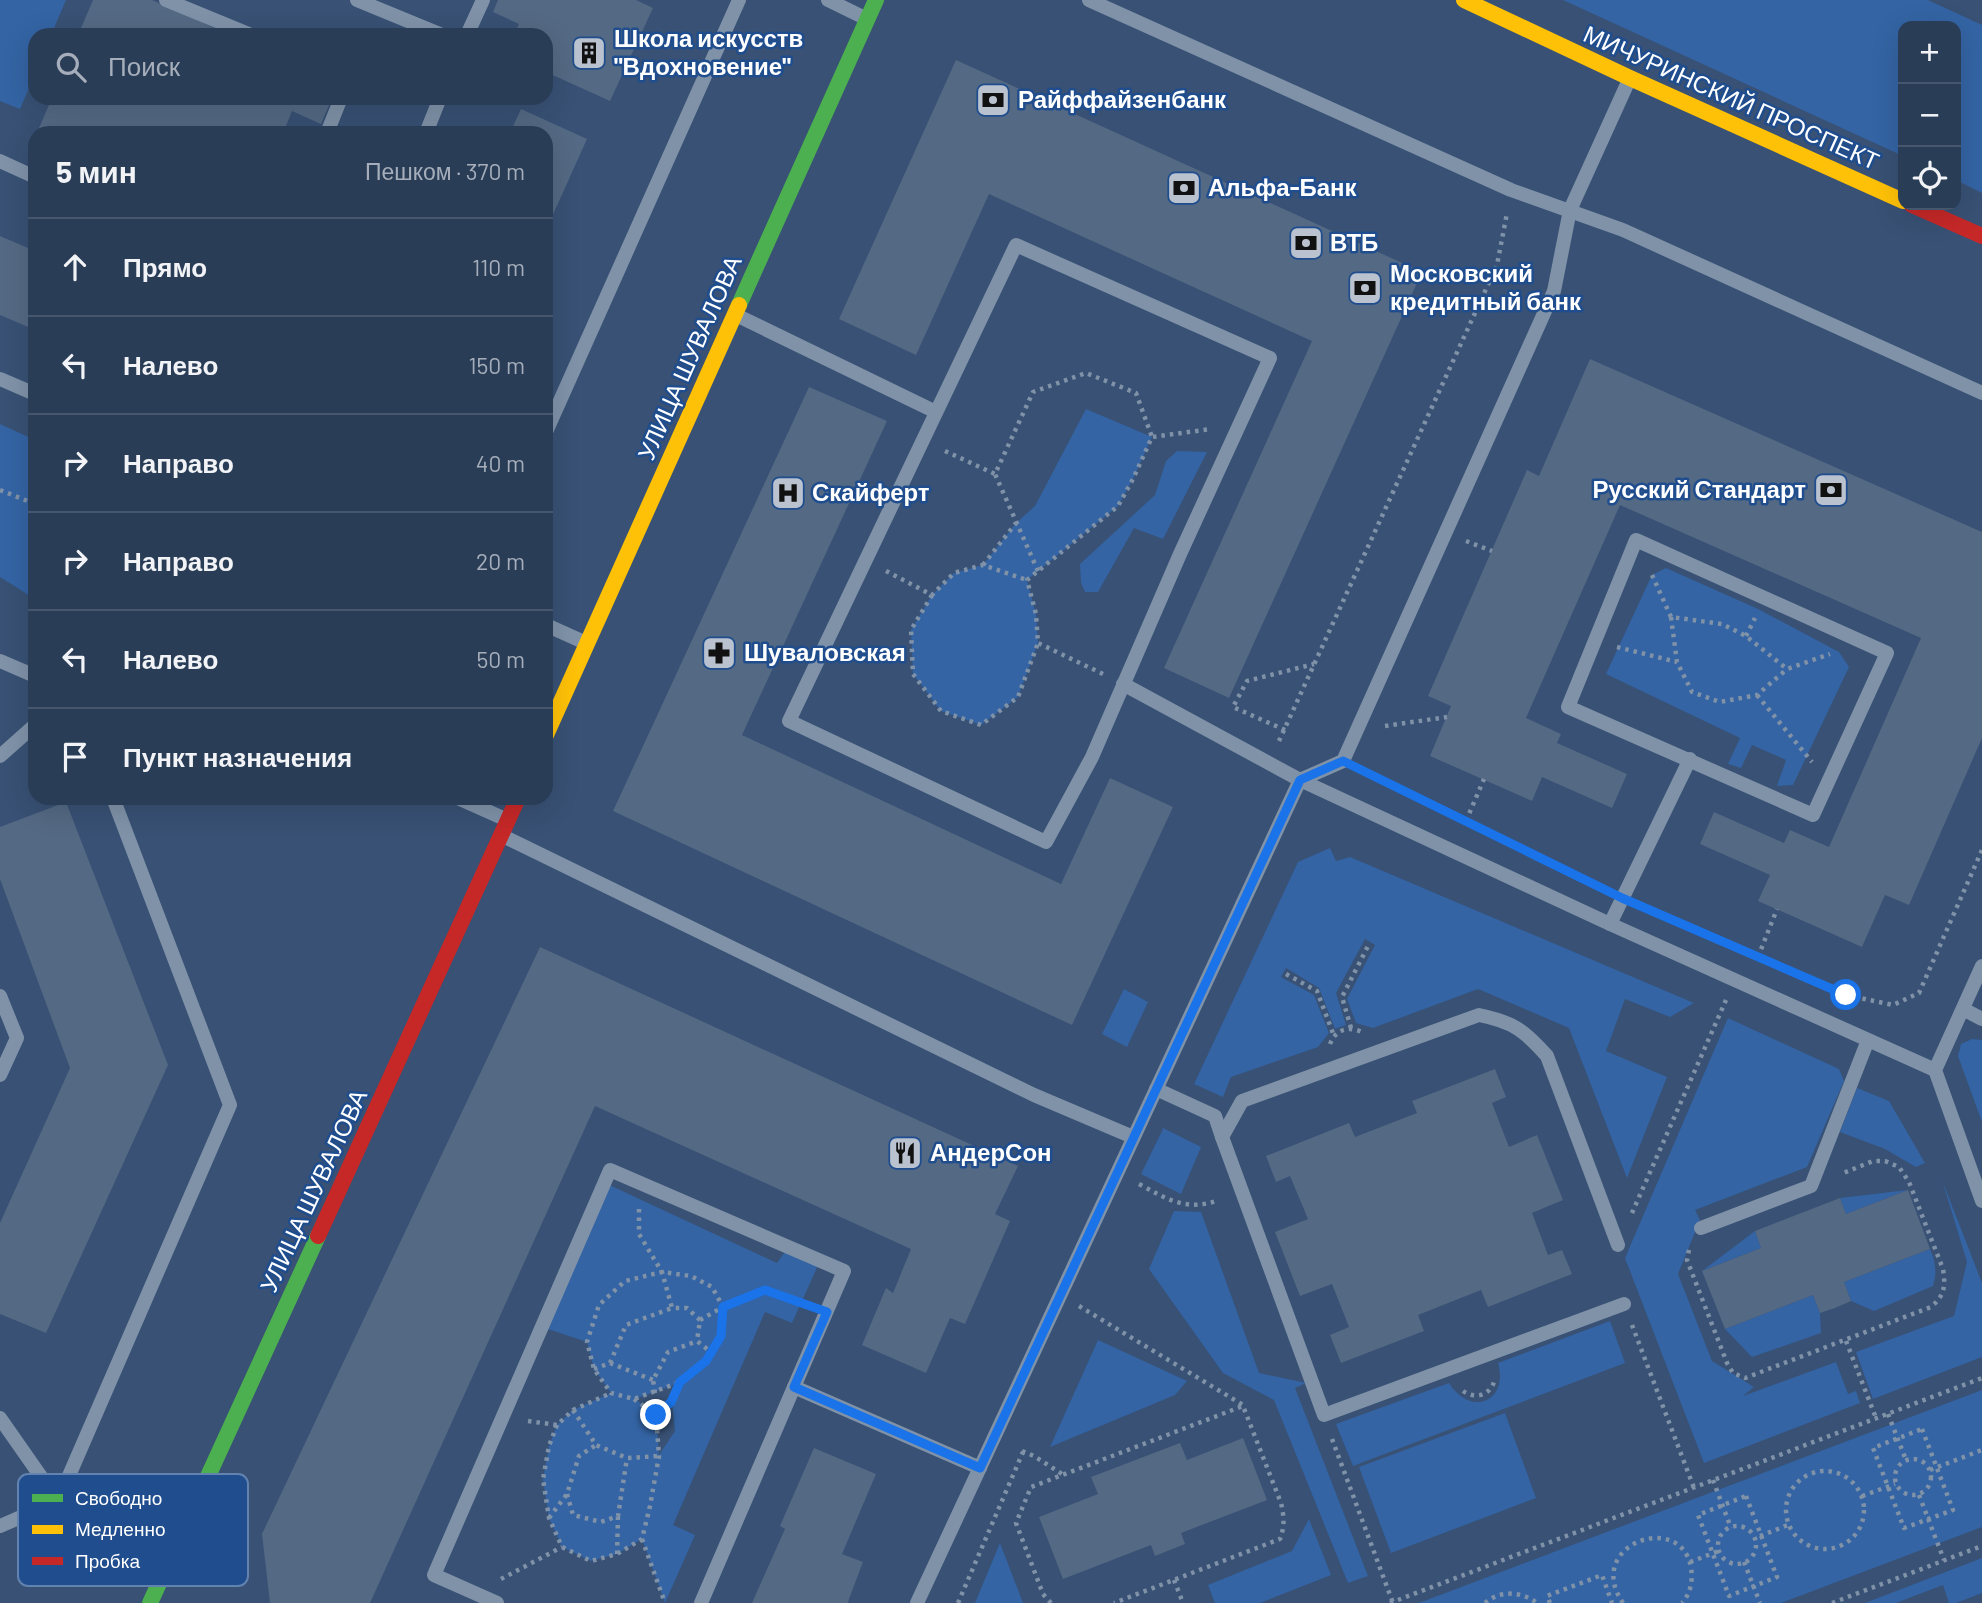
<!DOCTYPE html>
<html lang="ru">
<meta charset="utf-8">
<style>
:root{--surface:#2a3d57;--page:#364861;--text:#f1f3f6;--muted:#a5aeba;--line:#46566d}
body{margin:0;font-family:Barlow,sans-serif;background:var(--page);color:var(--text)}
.controls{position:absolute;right:21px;top:21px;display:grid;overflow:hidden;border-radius:14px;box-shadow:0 7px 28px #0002}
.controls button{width:63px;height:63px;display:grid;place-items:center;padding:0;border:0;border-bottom:2px solid var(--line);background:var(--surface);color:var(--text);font:35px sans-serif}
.stop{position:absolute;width:21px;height:21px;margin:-16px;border:5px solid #1a73e8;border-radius:50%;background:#fff}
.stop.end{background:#1a73e8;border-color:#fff;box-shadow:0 2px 7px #0008}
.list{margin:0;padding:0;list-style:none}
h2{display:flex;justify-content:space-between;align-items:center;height:91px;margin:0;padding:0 28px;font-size:30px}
h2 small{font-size:23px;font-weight:400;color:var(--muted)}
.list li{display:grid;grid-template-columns:46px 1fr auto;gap:21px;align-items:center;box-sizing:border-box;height:98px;padding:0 28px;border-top:2px solid var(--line)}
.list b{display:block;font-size:26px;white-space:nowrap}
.list em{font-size:23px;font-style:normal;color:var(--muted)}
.icon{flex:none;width:38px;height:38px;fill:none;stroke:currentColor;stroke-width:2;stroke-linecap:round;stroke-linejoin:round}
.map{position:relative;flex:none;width:1982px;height:1603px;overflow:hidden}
.search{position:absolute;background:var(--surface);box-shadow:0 7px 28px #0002;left:28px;top:28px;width:525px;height:77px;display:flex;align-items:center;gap:18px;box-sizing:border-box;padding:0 24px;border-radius:21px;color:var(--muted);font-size:26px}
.panel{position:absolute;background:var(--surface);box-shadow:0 7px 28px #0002;left:28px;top:126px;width:525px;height:679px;border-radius:21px}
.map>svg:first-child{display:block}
.green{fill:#3464a4;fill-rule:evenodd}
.building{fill:#546984}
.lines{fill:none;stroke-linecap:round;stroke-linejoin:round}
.path{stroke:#7f92a8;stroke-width:4.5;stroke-dasharray:3.5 5;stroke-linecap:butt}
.lane{stroke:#7f92a8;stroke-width:14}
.fast{stroke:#4caf50;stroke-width:16}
.slow{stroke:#ffc107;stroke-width:16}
.jam{stroke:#c62828;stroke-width:16}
.route{stroke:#1a73e8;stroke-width:9}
.labels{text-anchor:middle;stroke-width:5;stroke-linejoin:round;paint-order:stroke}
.poi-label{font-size:24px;font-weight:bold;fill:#fff;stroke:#1f4d8d;text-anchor:start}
.street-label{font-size:24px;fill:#fff;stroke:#1f4d8d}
.key{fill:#1f4d8d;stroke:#6282af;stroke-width:2}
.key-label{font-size:19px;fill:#fff}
</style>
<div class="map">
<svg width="1982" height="1603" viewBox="0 0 1982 1603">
<rect width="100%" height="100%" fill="#385174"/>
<g class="green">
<path d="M0 0H66L51 35H35V74L20 109 0 101Z"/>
<path d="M1563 0H1928L1982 25V193L1956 180V26H1903V156Z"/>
<path d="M1086 409 1152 437 1133 479 1118 506 1027 580 1036 614 1038 643 1018 697 981 725 941 711 913 674 911 630 932 595 954 573 983 565 1016 523 1035 506Z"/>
<path d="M0 424 35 440V599L0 577Z"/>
<path d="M1177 451 1207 452 1163 539 1134 528 1098 592H1085L1081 583 1080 564 1155 495 1166 461Z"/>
<path d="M1666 568 1758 609 1839 652 1849 667 1793 785 1777 786 1786 760 1752 745 1741 768 1728 764 1740 738 1606 674 1652 575Z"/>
<path d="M1330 848 1336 861 1350 857 1694 1003 1670 1017 1625 999 1606 1051 1667 1077 1627 1178 1569 1028 1478 989 1373 1028 1356 1023 1347 999 1375 945 1365 939 1336 993 1346 1025 1335 1029 1319 988 1286 968 1281 977 1314 995 1329 1033 1318 1047 1231 1077 1223 1097 1194 1084 1298 862Z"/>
<path d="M1124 989 1148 1002 1127 1047 1102 1034Z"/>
<path d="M1728 1018 1839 1069 1844 1081 1807 1167 1695 1210 1700 1220 1678 1274 1712 1361 1754 1387 1743 1396 1836 1362 1848 1394 1856 1391 1860 1403 1704 1463 1625 1258Z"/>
<path d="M1972 1039 1982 1040V1122L1958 1056 1961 1044Z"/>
<path d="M1857 1088 1889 1101 1925 1163 1916 1167 1885 1149 1840 1132Z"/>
<path d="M1161 1127 1201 1147 1181 1194 1141 1174 1163 1129Z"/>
<path d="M1942 1180 1982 1283V1357L1873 1399 1856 1352 1954 1316 1967 1262Z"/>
<path d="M605 1183 777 1263 788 1247 820 1261 792 1323 765 1312 673 1525 695 1535 665 1603 642 1539 617 1554 591 1561 562 1547 549 1518 543 1479 549 1446 557 1425 573 1410 611 1393 594 1369 587 1342 542 1327ZM679 1383 672 1402 675 1431 659 1455 656 1415 635 1399Z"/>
<path d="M1908 1190 1846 1214 1840 1198Z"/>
<path d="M1174 1211 1201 1212 1259 1373 1306 1383 1295 1388 1368 1576 1348 1583 1274 1400 1223 1373 1149 1269Z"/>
<path d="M1755 1231 1761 1248 1702 1271Z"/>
<path d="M1930 1249C1936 1263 1937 1272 1933 1286L1874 1311 1851 1301 1844 1282Z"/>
<path d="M1813 1295 1820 1313 1821 1333 1752 1357 1725 1329Z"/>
<path d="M1610 1321 1625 1363 1353 1466 1336 1424 1449 1383C1471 1418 1509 1401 1498 1363Z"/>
<path d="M1098 1340 1187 1381 1175 1395 1050 1447Z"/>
<path d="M1982 1390V1527L1781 1603H1419Z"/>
<path d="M1505 1413 1536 1498 1391 1553 1359 1467Z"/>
<path d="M1309 1519 1331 1575 1260 1603H1215L1208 1585 1292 1551Z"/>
<path d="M1000 1543 1023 1603H975Z"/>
<path d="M1982 1558V1593L1956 1603H1949L1943 1585 1896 1603H1865Z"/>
</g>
<g class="building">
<path d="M93 0H152L230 35H78Z"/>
<path d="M498 0H636L653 8 610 101 546 72V35H514L519 24 493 12Z"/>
<path d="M956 60 1422 272 1229 698 1164 668 1312 341 989 194 916 355 839 319Z"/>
<path d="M52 98H332L321 124 292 111 283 133H51L39 128Z"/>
<path d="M521 109 587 139 546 230V133H510Z"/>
<path d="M0 236 35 251V330L0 315Z"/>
<path d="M1590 359 1982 532V738L1909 905 1885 895 1862 947 1758 901 1770 875 1700 844 1714 812 1784 843 1790 830 1829 847 1921 638 1620 505 1526 718 1561 734 1557 743 1627 774 1612 808 1542 777 1532 801 1430 756 1451 706 1428 696 1527 470 1539 476Z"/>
<path d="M809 387 887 421 742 735 1061 884 1110 778 1173 807 1072 1025 613 811Z"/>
<path d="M66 802 168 1065 46 1333 0 1314V1223L70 1068 0 879V827Z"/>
<path d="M540 947 1018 1166 995 1214 1010 1221 965 1324 950 1318 926 1373 862 1345 886 1288 893 1293 911 1249 595 1106 370 1603H270L262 1534Z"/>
<path d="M1495 1069 1506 1097 1492 1103 1509 1147 1537 1135 1563 1200 1532 1213 1548 1255 1562 1250 1572 1274 1488 1307 1481 1290 1418 1315 1424 1331 1341 1363 1330 1335 1349 1327 1332 1284 1300 1296 1275 1232 1308 1219 1290 1176 1276 1182 1266 1156 1349 1123 1355 1137 1417 1113 1412 1101Z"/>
<path d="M1908 1190 1930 1249 1844 1282 1851 1301 1835 1308 1820 1313 1813 1295 1725 1329 1702 1271 1761 1248 1755 1231 1840 1198 1846 1214Z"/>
<path d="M1243 1438 1267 1500 1181 1533 1185 1544 1155 1556 1151 1545 1063 1579 1039 1517 1098 1494 1091 1477 1180 1443 1187 1460Z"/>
<path d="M814 1448 876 1474 842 1554 863 1562 849 1599 848 1603H752L785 1529 780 1526Z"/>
</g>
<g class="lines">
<g class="path">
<path d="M945 451 995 474"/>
<path d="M0 490 35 504"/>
<path d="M1466 541 1492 551"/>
<path d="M983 565 1016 523"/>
<path d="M886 571 932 595 954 573 983 565 1027 580"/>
<path d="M1038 571 995 474 1033 392 1086 373 1136 393 1152 437"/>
<path d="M1652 575 1671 617 1722 624 1746 636 1787 669 1830 654"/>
<path d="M932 595 911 630 913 674 941 711 981 725 1018 697 1038 643"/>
<path d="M1671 617 1677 662 1692 692 1720 702 1757 695 1787 669"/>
<path d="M1746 636 1755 618"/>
<path d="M1617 647 1677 662"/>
<path d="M1103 674 1038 643 1036 614 1027 580 1118 506 1133 479 1152 437 1211 429"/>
<path d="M1757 695 1812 762"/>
<path d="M1385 726 1447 717"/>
<path d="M1285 730 1233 707 1247 681 1314 664"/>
<path d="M1279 741 1497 265 1507 213"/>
<path d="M1363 771 1600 887"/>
<path d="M1466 821 1484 779"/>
<path d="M1643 907 1846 995 1893 1005 1919 993 1982 850"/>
<path d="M1758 957 1777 909"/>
<path d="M1286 974 1317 991 1334 1036"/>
<path d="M1351 1028 1342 997 1368 946"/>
<path d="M1330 1044C1336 1029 1348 1026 1362 1032"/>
<path d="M1139 1184C1167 1199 1186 1212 1219 1200"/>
<path d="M639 1209V1234L662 1272 672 1308H687L700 1320 697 1341 711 1352"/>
<path d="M1632 1213 1726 1000"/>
<path d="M1689 1250 1687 1260 1727 1363 1733 1373 1745 1378 1931 1307C1944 1296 1946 1287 1943 1269L1909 1182 1899 1167 1885 1161H1873L1841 1174"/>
<path d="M1079 1306 1243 1405"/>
<path d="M723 1307 721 1336 706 1361 680 1382 634 1399 611 1393 594 1369 587 1342 599 1305 625 1281 662 1272 691 1276 712 1287 723 1307 765 1290 804 1304"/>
<path d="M700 1320 723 1307"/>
<path d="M1632 1325 1694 1488"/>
<path d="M1846 1341 1876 1418"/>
<path d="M610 1363 653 1380"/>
<path d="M594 1369 610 1363 626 1325 672 1308"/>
<path d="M1463 1391C1476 1400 1492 1395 1495 1378"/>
<path d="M655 1393 653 1380 668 1352 697 1341"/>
<path d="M634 1399 656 1415 672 1402 680 1383"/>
<path d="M573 1410 596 1445 627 1458 659 1456"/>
<path d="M1888 1414 1906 1460"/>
<path d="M528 1421 557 1425 573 1410 611 1393"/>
<path d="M557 1425 549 1446 543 1479 549 1518 562 1547 591 1561 617 1554 642 1539 650 1506 659 1456 656 1415"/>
<path d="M1922 1429 1953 1510 1904 1528 1873 1448Z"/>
<path d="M1332 1439 1393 1603"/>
<path d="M1022 1451 1034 1456 1062 1474"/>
<circle cx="1913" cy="1477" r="18"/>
<path d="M1930 1470 1982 1450"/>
<circle cx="1825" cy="1510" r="39"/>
<path d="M1713 1480 1731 1528"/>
<path d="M567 1494 573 1515 601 1522 618 1516 627 1458"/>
<path d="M1919 1495 1944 1560"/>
<path d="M1746 1496 1777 1577 1729 1596 1698 1515Z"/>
<path d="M1862 1496 1895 1484"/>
<path d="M549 1518 567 1494 579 1456 596 1445"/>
<circle cx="1737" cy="1545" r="19"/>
<path d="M1760 1536 1788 1525"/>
<path d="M642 1539 665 1603"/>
<path d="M617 1554 618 1516"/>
<path d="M1690 1562 1719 1551"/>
<path d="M1744 1562 1760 1603"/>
<path d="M501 1579 562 1547"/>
<path d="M1174 1580 1183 1603"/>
<path d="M958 1603 1023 1452"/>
<path d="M1051 1603 1043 1594 1016 1523 1031 1487 1243 1406 1281 1503C1284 1516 1285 1526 1280 1539L1114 1603"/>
<path d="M1390 1603 1982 1378"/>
<path d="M1485 1603C1500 1590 1521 1591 1537 1603"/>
<path d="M1550 1603 1547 1596 1602 1575 1612 1603"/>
<path d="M1623 1603C1583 1545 1680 1510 1691 1567 1693 1580 1691 1593 1682 1603"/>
<path d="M1832 1603 1982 1546"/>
</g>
<g class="lane">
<path d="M166 0 251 35"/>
<path d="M357 0 442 35"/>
<path d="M828 0 867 19"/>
<path d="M1089 0 1511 190 1623 230 1982 393"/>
<path d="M467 35 483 0"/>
<path d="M327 133 341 98"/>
<path d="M426 133 440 98"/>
<path d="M0 161 35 177"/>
<path d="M1016 245 1270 358 1180 554 1092 757 1046 842 789 721Z"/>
<path d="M736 315 936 412"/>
<path d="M0 379 35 394"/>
<path d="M546 432 739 0"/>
<path d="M1636 540 1887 653 1813 815 1568 707Z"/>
<path d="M546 625 586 643"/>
<path d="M0 661 35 676"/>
<path d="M1123 684 1300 780 1610 924 1935 1070"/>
<path d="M0 756 35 725"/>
<path d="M458 798 505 819"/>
<path d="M503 836 1034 1095 1133 1137"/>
<path d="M1610 924 1690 759"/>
<path d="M1982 966 1935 1070 1982 1201"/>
<path d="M0 996 17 1038 0 1075"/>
<path d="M1963 1009 1982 1019"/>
<path d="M1156 1089 1215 1116 1222 1137"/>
<path d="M1701 1228 1811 1186 1868 1040"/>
<path d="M1618 1245 1547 1056C1524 1030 1513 1022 1479 1015L1242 1101 1222 1137 1324 1415 1624 1304"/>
<path d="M794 1387 980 1468"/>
<path d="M0 1418 58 1501"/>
<path d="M0 1526 58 1501 230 1105 113 798"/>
<path d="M497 1603 434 1575 610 1170 844 1271 701 1603"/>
<path d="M917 1603 1300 780 1343 761 1554 291 1570 210 1629 80"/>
</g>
<g class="fast">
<path d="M739 305 876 0"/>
<path d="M150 1603 318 1236"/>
</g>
<g class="slow">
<path d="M1464 0 1630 78 1903 201"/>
<path d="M546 735 739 305"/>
</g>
<g class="jam">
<path d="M1912 205 1982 236"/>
<path d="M318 1236 518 798"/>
</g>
</g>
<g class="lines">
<path class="route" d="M656 1415 671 1402 680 1382 706 1361 721 1336 723 1307 765 1290 827 1312 794 1387 980 1468 1300 780 1343 761 1622 898 1846 995"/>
</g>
<defs>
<g id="building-square" transform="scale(1.75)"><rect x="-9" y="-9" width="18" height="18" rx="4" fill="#b9c2ce" stroke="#1f4d8d"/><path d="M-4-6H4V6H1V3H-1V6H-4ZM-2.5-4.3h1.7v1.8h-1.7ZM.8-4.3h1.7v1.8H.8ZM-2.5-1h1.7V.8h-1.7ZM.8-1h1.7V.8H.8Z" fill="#111"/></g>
<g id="bank-square" transform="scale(1.75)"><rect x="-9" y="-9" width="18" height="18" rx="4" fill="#b9c2ce" stroke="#1f4d8d"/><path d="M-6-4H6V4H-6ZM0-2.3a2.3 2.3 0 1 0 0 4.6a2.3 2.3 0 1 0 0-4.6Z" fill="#111"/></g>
<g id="hospital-square" transform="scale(1.75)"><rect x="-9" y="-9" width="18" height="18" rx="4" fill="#b9c2ce" stroke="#1f4d8d"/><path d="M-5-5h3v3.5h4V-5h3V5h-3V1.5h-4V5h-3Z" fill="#111"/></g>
<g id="pharmacy-square" transform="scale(1.75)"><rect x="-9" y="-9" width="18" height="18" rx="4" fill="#b9c2ce" stroke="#1f4d8d"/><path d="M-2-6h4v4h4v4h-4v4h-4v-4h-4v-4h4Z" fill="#111"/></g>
<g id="restaurant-square" transform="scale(1.75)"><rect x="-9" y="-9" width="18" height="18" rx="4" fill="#b9c2ce" stroke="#1f4d8d"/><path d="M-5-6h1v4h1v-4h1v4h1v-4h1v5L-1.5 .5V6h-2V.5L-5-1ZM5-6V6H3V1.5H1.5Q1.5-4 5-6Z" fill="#111"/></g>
</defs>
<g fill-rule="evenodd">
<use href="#building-square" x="589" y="53"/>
<use href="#bank-square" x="993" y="100"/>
<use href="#bank-square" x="1184" y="188"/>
<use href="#bank-square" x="1306" y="243"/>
<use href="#bank-square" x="1365" y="288"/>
<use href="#bank-square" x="1831" y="490"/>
<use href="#hospital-square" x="788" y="493"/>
<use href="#pharmacy-square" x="719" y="653"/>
<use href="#restaurant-square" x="905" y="1153"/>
</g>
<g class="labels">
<g class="poi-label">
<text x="614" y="47">Школа искусств<tspan x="614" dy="28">"Вдохновение"</tspan></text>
<text x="1018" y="108">Райффайзенбанк</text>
<text x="1208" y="196">Альфа-Банк</text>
<text x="1330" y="251">ВТБ</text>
<text x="1390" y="282">Московский<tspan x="1390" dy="28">кредитный банк</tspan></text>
<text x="1806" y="498" text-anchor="end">Русский Стандарт</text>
<text x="812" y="501">Скайферт</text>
<text x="744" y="661">Шуваловская</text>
<text x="930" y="1161">АндерСон</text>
</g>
<g class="street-label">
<text transform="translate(1731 98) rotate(24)" y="8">МИЧУРИНСКИЙ ПРОСПЕКТ</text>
<text transform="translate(690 358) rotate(-66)" y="8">УЛИЦА ШУВАЛОВА</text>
<text transform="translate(314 1191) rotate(-65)" y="8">УЛИЦА ШУВАЛОВА</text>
</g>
</g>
<rect x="18" y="1474" width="230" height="112" rx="10" class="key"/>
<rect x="32" y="1494" width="31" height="8" fill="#4caf50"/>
<rect x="32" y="1525" width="31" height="9" fill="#ffc107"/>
<rect x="32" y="1557" width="31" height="8" fill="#c62828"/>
<g class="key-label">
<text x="75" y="1505">Свободно</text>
<text x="75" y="1536">Медленно</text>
<text x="75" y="1568">Пробка</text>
</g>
</svg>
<div class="controls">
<button>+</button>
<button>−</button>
<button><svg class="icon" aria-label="locate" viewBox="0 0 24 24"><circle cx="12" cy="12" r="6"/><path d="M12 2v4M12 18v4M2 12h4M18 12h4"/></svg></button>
</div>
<div class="stop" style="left:1846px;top:995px"></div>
<div class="stop end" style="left:656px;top:1415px"></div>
<div class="search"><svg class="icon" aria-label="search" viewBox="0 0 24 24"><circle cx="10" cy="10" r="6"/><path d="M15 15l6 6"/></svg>Поиск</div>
<section class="panel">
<h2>5 мин<small>Пешком · 370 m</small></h2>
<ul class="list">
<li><svg class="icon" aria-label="ahead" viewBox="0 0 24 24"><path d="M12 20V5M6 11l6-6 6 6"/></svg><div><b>Прямо</b></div><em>110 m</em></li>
<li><svg class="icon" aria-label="left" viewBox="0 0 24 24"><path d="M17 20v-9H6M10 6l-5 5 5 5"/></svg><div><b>Налево</b></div><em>150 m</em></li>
<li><svg class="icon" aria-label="right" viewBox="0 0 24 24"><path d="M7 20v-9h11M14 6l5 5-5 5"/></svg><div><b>Направо</b></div><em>40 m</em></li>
<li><svg class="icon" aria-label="right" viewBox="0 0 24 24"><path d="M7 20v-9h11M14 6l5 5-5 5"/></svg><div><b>Направо</b></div><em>20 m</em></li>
<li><svg class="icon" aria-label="left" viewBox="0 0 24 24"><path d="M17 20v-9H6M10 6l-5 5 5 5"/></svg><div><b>Налево</b></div><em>50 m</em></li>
<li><svg class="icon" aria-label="arrive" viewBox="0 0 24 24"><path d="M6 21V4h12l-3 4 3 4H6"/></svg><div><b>Пункт назначения</b></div></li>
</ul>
</section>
</div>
